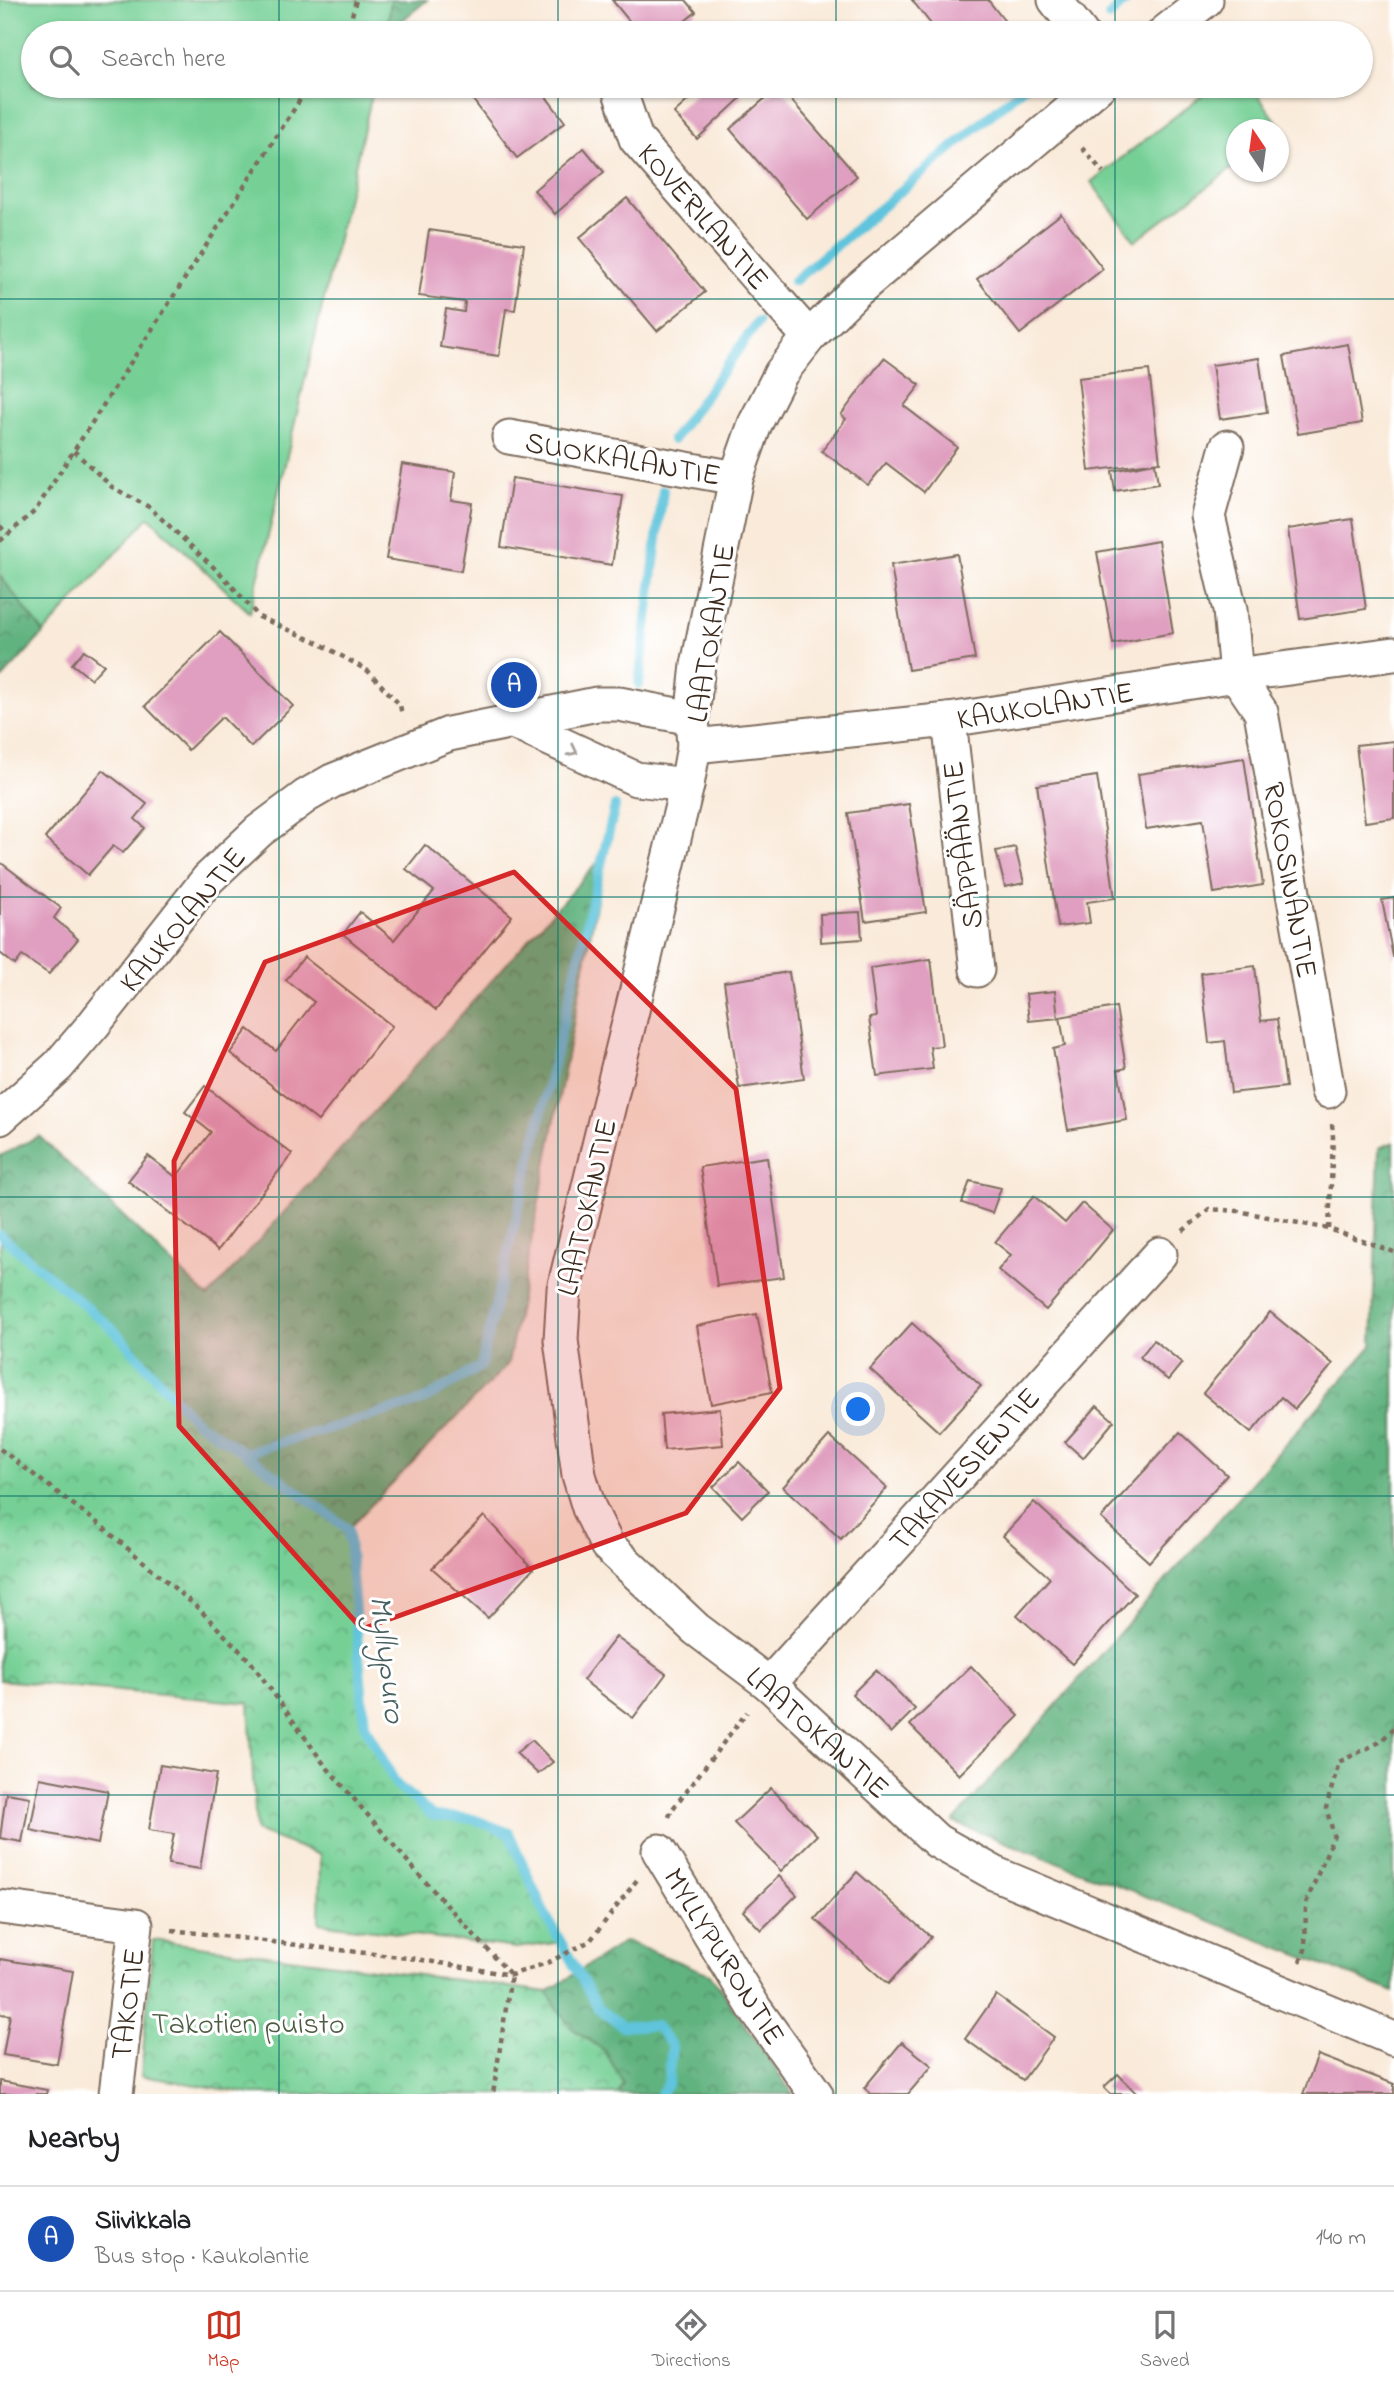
<!DOCTYPE html>
<meta charset="utf-8">
<style>
:root{--surface:#fff;--page:#f2f2f2;--text:#202124;--muted:#757577;--line:#e0e0e0;--accent:#c8321e}
body{margin:0;font-family:"Indie Flower",sans-serif;background:var(--page);color:var(--text)}
.compass{position:absolute;left:1226px;top:119px;width:63px;height:63px;border-radius:50%;background:var(--surface);box-shadow:0 2px 5px #0004;rotate:347deg}
.you{position:absolute;left:859px;top:1410px;width:24px;height:24px;margin:-18px;border:5px solid #fff;border-radius:50%;background:#1a73e8;box-shadow:0 0 0 10px #1a73e833}
.badge{display:grid;place-items:center;width:46px;height:46px;border-radius:50%;background:var(--accent);color:#fff;font-size:23px;font-weight:700}
.pin{position:absolute;translate:-50% -50%;border:4px solid #fff;box-shadow:0 2px 7px #0006}
.list{margin:0;padding:0;list-style:none}
h2{display:flex;justify-content:space-between;align-items:center;height:91px;margin:0;padding:0 28px;font-size:30px}
h2 small{font-size:23px;font-weight:400;color:var(--muted)}
.list li{display:grid;grid-template-columns:46px 1fr auto;gap:21px;align-items:center;box-sizing:border-box;height:105px;padding:0 28px;border-top:2px solid var(--line)}
.list b{display:block;font-size:26px;white-space:nowrap}
.list p{margin:0;font-size:23px;white-space:nowrap;color:var(--muted)}
.list em{font-size:23px;font-style:normal;color:var(--muted)}
.icon{flex:none;width:38px;height:38px;fill:none;stroke:currentColor;stroke-width:2;stroke-linecap:round;stroke-linejoin:round}
.map{position:relative;flex:none;width:1394px;height:2094px;overflow:hidden}
.search{position:absolute;background:var(--surface);box-shadow:0 2px 5px #0004;left:21px;right:21px;top:21px;height:77px;display:flex;align-items:center;gap:18px;box-sizing:border-box;padding:0 24px;border-radius:38px;color:var(--muted);font-size:26px}
.sheet{height:196px;background:var(--surface)}
nav{display:flex;justify-content:space-around;align-items:center;box-sizing:border-box;height:98px;border-top:2px solid var(--line);background:var(--surface);font-size:19px;color:var(--muted)}
nav a{display:grid;justify-items:center;gap:4px}
nav .on{color:var(--accent)}
.map>svg:first-child{display:block}
.grass{fill:#76d096;stroke:#587d5a;stroke-width:2}
.forest{fill:url(#forest-crowns);stroke:#4e6e4e;stroke-width:2}
.park{fill:url(#park-crowns);stroke:#587d5a;stroke-width:2}
.lines{fill:none;stroke-linecap:round;stroke-linejoin:round}
.stream{stroke:#5fc4dc;stroke-width:10}
.building{fill:#e09fc0}
.minor-casing{stroke:#7e6d5f;stroke-width:37}
.path{stroke:#7e6d5f;stroke-width:4.5;stroke-dasharray:5 5;stroke-linecap:butt}
.minor{stroke:#fff;stroke-width:33}
.oneway{stroke:#a79f9a}
.marked{fill:#d62828;fill-opacity:0.2;stroke:#d62828;stroke-width:5;stroke-linejoin:round}
.grid{fill:none;stroke:#0f766e;stroke-width:2;stroke-opacity:0.55}
.labels{text-anchor:middle;stroke-width:6;stroke-linejoin:round;paint-order:stroke}
.street-label{font-size:30px;fill:#3b2a1e;stroke:#fff}
.park-label{font-size:30px;fill:#4d5c42;stroke:#fff}
.water-label{font-size:32px;font-style:italic;fill:#486060;stroke:#fff}
</style>
<div class="map">
<svg width="1394" height="2094" viewBox="0 0 1394 2094">
<defs>
<pattern id="forest-crowns" width="20" height="18" patternUnits="userSpaceOnUse" patternTransform="scale(1.75)"><rect width="20" height="18" fill="#60b27f"/><path d="M2 6a3 3 0 1 1 6 0M12 15a3 3 0 1 1 6 0" fill="none" stroke="#509167"/></pattern>
<pattern id="park-crowns" width="20" height="18" patternUnits="userSpaceOnUse" patternTransform="scale(1.75)"><rect width="20" height="18" fill="#76d096"/><path d="M2 6a3 3 0 1 1 6 0M12 15a3 3 0 1 1 6 0" fill="none" stroke="#62a97a"/></pattern>
</defs>
<rect width="100%" height="100%" fill="#fff"/>
<filter id="ink" filterUnits="userSpaceOnUse"><feTurbulence type="fractalNoise" baseFrequency=".0143" numOctaves="2"/><feDisplacementMap in="SourceGraphic" scale="14" xChannelSelector="R" yChannelSelector="G"/><feConvolveMatrix kernelMatrix="1 2 1 2 8 2 1 2 1" color-interpolation-filters="sRGB"/></filter>
<filter id="wash" filterUnits="userSpaceOnUse"><feTurbulence type="fractalNoise" baseFrequency=".00686" numOctaves="4" result="noise"/><feDisplacementMap in="SourceGraphic" scale="28" xChannelSelector="R" yChannelSelector="G"/><feGaussianBlur stdDeviation="1.57" result="paint"/><feColorMatrix in="noise" values="0 0 0 0 0 0 0 0 0 0 0 0 0 0 0 0 0 1.4 0 .05"/><feComposite in="paint" operator="in"/></filter>
<g filter="url(#wash)">
<rect width="100%" height="100%" fill="#f9ead9"/>
<g class="grass">
<path d="M0 0H391L387 33H33V86H374L250 613 149 517 44 633 0 576Z"/>
<path d="M1214 86H1251L1283 130 1279 134 1278 130H1236V165L1135 241 1091 182Z"/>
</g>
<g class="forest">
<path d="M391 0H427L387 33Z"/>
<path d="M0 576 44 633 0 681Z"/>
<path d="M606 853 508 1364 348 1529 245 1453 194 1420 115 1331 0 1235V1156L39 1136 208 1297Z"/>
<path d="M1394 1142V1992L953 1822 1372 1346 1379 1148Z"/>
<path d="M625 1941 710 1974 793 2094H618L623 2083 605 2051 570 2027 547 1992Z"/>
</g>
<g class="park">
<path d="M0 1235 115 1331 194 1420 245 1453 348 1529 365 1726 396 1784 433 1816 473 1819 509 1833 545 1914 563 1942 516 1948 319 1923 320 1855 256 1831 249 1703 0 1680Z"/>
<path d="M153 1940 547 1992 570 2027 605 2051 623 2083 618 2094H253L141 2076Z"/>
</g>
<g class="lines">
<g class="stream">
<path d="M1109 16 1127 0"/>
<path d="M794 281 1025 86"/>
<path d="M673 440 758 322"/>
<path d="M639 684 663 490"/>
<path d="M0 1235 115 1331 194 1420 245 1453 348 1529 365 1726 396 1784 433 1816 473 1819 509 1833 545 1914 598 2008 623 2026H656L672 2046 668 2083 661 2094"/>
<path d="M245 1453 422 1401 481 1366 615 806"/>
</g>
</g>
<g id="blocks">
<g class="building">
<path d="M612 0H686L696 12 670 33H639Z"/>
<path d="M912 0H988L1014 33H938Z"/>
<path d="M483 86H538L565 122 517 158 470 96Z"/>
<path d="M704 86H731L742 97 697 139 674 113Z"/>
<path d="M779 86 857 176 807 219 730 129Z"/>
<path d="M584 148 604 172 555 214 534 190Z"/>
<path d="M627 198 705 292 657 331 579 238Z"/>
<path d="M1061 214 1103 269 1020 334 977 279Z"/>
<path d="M429 230 524 244 515 310 506 309 499 356 440 347 446 309 464 312 465 302 419 296Z"/>
<path d="M1348 344 1362 423 1298 434 1284 356Z"/>
<path d="M884 358 920 385 904 406 957 447 924 492 886 463 868 485 822 451 846 419 841 415Z"/>
<path d="M1259 358 1267 412 1220 419 1212 365Z"/>
<path d="M1149 370 1160 462 1089 471 1078 378Z"/>
<path d="M1155 463 1158 484 1115 491 1112 471Z"/>
<path d="M402 464 455 472 451 500 472 503 461 571 386 559Z"/>
<path d="M512 478 623 496 612 565 501 547Z"/>
<path d="M1353 519 1366 609 1300 619 1288 529Z"/>
<path d="M1158 541 1173 633 1113 644 1097 552Z"/>
<path d="M957 554 975 659 908 670 891 565Z"/>
<path d="M220 632 293 706 251 747 222 717 188 750 145 706Z"/>
<path d="M84 650 104 665 91 679 72 664Z"/>
<path d="M1394 741V818L1365 822 1356 745Z"/>
<path d="M1244 758 1263 885 1214 893 1203 820 1146 829 1138 774Z"/>
<path d="M103 770 147 804 135 819 145 828 123 853 113 846 88 875 45 838Z"/>
<path d="M1097 776 1115 898 1087 902 1090 923 1058 927 1037 785Z"/>
<path d="M909 804 926 912 865 921 848 813Z"/>
<path d="M425 845 512 916 436 1010 343 934 360 912 394 940 434 891 406 869Z"/>
<path d="M1015 847 1024 883 1005 887 996 851Z"/>
<path d="M0 862 61 908 54 918 78 939 49 974 22 956 15 965 0 953Z"/>
<path d="M1394 898V957H1393L1382 900Z"/>
<path d="M860 912 862 939 821 942 820 914Z"/>
<path d="M304 957 392 1026 318 1121 230 1053 248 1029 276 1051 314 1002 286 980Z"/>
<path d="M931 959 942 1046 930 1047 933 1069 877 1076 869 1018 876 1017 870 968Z"/>
<path d="M1255 966 1261 1021 1277 1019 1286 1087 1231 1093 1225 1041 1209 1043 1201 973Z"/>
<path d="M789 972 804 1079 739 1088 724 982Z"/>
<path d="M1055 991 1058 1018 1029 1021 1026 994Z"/>
<path d="M1116 1007 1126 1068 1118 1070 1127 1120 1068 1130 1053 1049 1065 1046 1060 1017Z"/>
<path d="M205 1086 292 1154 218 1250 128 1181 148 1156 176 1177 211 1132 185 1112Z"/>
<path d="M767 1157 784 1277 717 1286 700 1167Z"/>
<path d="M970 1181 1001 1188 992 1213 962 1203Z"/>
<path d="M1034 1196 1065 1223 1082 1203 1113 1230 1046 1310 998 1270 1011 1255 995 1242Z"/>
<path d="M1270 1312 1333 1364 1295 1409 1281 1397 1251 1433 1203 1393Z"/>
<path d="M757 1314 772 1392 711 1404 697 1326Z"/>
<path d="M912 1323 981 1386 939 1432 870 1369Z"/>
<path d="M1154 1340 1182 1363 1168 1380 1140 1357Z"/>
<path d="M1097 1406 1114 1421 1083 1458 1065 1442Z"/>
<path d="M720 1409 723 1445 664 1450 661 1414Z"/>
<path d="M1180 1432 1227 1475 1149 1562 1101 1518Z"/>
<path d="M829 1436 887 1488 841 1539 783 1487Z"/>
<path d="M739 1462 768 1491 742 1517 713 1487Z"/>
<path d="M1034 1502 1135 1594 1072 1664 1017 1615 1050 1578 1003 1536Z"/>
<path d="M484 1516 533 1569 488 1618 432 1568Z"/>
<path d="M616 1637 666 1674 633 1718 583 1680Z"/>
<path d="M971 1666 1019 1716 959 1775 910 1725Z"/>
<path d="M876 1670 915 1709 891 1733 852 1694Z"/>
<path d="M532 1740 553 1762 538 1774 516 1753Z"/>
<path d="M160 1765 216 1774 200 1869 168 1864 174 1834 149 1830Z"/>
<path d="M40 1778 108 1791 98 1844 30 1830Z"/>
<path d="M771 1788 817 1835 781 1871 734 1823Z"/>
<path d="M6 1793 30 1797 22 1842 0 1838Z"/>
<path d="M857 1872 931 1937 888 1984 815 1919Z"/>
<path d="M779 1876 797 1895 761 1930 743 1911Z"/>
<path d="M0 1959 73 1971 57 2064 3 2055 10 2015 0 2014Z"/>
<path d="M996 1995 1054 2037 1023 2080 965 2039Z"/>
<path d="M902 2042 932 2066 908 2094H871L864 2088Z"/>
<path d="M1318 2055 1394 2084V2094H1303Z"/>
<path d="M1118 2074 1137 2094H1111L1104 2087Z"/>
<path d="M0 2081 47 2090 46 2094H0Z"/>
</g>
</g>
</g>
<g filter="url(#ink)">
<use href="#blocks" fill-opacity="0" stroke="#7e6d5f" stroke-width="2"/>
<g class="lines">
<g class="minor-casing">
<g id="minor">
<path d="M1055 0 1081 33"/>
<path d="M1164 33 1206 0"/>
<path d="M618 86 636 139 809 337"/>
<path d="M1099 86 854 293 809 337 781 373 755 424 736 478 698 665 692 718 694 746 687 785 564 1289 561 1340 579 1475 589 1508 607 1545 696 1629 769 1684 937 1841 996 1874 1394 2039"/>
<path d="M509 437 736 478"/>
<path d="M1227 447 1208 516 1230 610 1236 675 1261 712 1328 1091"/>
<path d="M949 720 977 970"/>
<path d="M511 721 636 779 687 785"/>
<path d="M694 746 949 720 1236 675 1394 654"/>
<path d="M0 1118 58 1066 94 1024 208 879 259 831 306 796 332 781 449 734 597 704H619L692 718"/>
<path d="M769 1684 1160 1254"/>
<path d="M659 1851 755 2009 816 2094"/>
<path d="M0 1907 136 1925 116 2094"/>
</g>
</g>
<g class="path">
<path d="M343 33 350 23 356 0"/>
<path d="M1082 148 1103 172"/>
<path d="M74 451 112 487 149 507 224 577 259 617 317 642 368 671 400 705 402 715"/>
<path d="M0 526 7 534"/>
<path d="M0 541 35 511 309 86"/>
<path d="M1329 1229 1333 1137 1332 1124"/>
<path d="M1183 1231 1209 1209 1238 1211 1329 1229 1394 1252"/>
<path d="M0 1449 99 1524 198 1608 251 1662 324 1764 421 1877 511 1975 493 2094"/>
<path d="M669 1817 671 1811 747 1712"/>
<path d="M172 1930 416 1959 511 1975 547 1963 590 1941 637 1880"/>
<path d="M1300 1962 1305 1950 1306 1903 1334 1835 1326 1808 1339 1762 1380 1742 1394 1728"/>
</g>
<use href="#minor" class="minor"/>
</g>
<defs><path id="oneway-chevron" d="M-2-3.5L2.5 0L-2 3.5" fill="none" stroke-width="1.6" stroke-linecap="round" stroke-linejoin="round" transform="scale(1.75)"/></defs>
<use class="oneway" href="#oneway-chevron" transform="translate(573 751) rotate(27)"/>
</g>
<path class="marked" d="M514 872 736 1089 780 1388 686 1513 362 1629 179 1426 174 1161 265 962Z"/>
<path class="grid" d="M279 0V33M558 0V33M836 0V33M1115 0V33M279 86V2094M558 86V2094M836 86V2094M1115 86V2094M0 299H1394M0 598H1394M0 897H1394M0 1197H1394M0 1496H1394M0 1795H1394"/>
<g class="labels">
<g class="street-label">
<text transform="translate(704 216) rotate(49)" y="10">KOVERILANTIE</text>
<text transform="translate(623 458) rotate(10)" y="10">SUOKKALANTIE</text>
<text transform="translate(710 633) rotate(-81)" y="10">LAATOKANTIE</text>
<text transform="translate(1045 705) rotate(-9)" y="10">KAUKOLANTIE</text>
<text transform="translate(962 845) rotate(-97)" y="10">SÄPPÄÄNTIE</text>
<text transform="translate(1291 880) rotate(80)" y="10">ROKOSINANTIE</text>
<text transform="translate(182 919) rotate(-50)" y="10">KAUKOLANTIE</text>
<text transform="translate(586 1207) rotate(-77)" y="10">LAATOKANTIE</text>
<text transform="translate(964 1469) rotate(-48)" y="10">TAKAVESIENTIE</text>
<text transform="translate(818 1732) rotate(42)" y="10">LAATOKANTIE</text>
<text transform="translate(725 1956) rotate(58)" y="10">MYLLYPURONTIE</text>
<text transform="translate(127 2004) rotate(-83)" y="10">TAKOTIE</text>
</g>
<g class="park-label">
<text x="248" y="2033">Takotien puisto</text>
</g>
<g class="water-label">
<text transform="translate(389 1659) rotate(83)" y="11">Myllypuro</text>
</g>
</g>
</svg>
<svg class="compass" viewBox="-18 -18 36 36"><path d="M0-13l5 13h-10z" fill="#e53935"/><path d="M0 13l5-13h-10z" fill="#757577"/></svg>
<div class="you"></div>
<div class="pin badge" style="left:514px;top:685px;background:#1a4fb4">A</div>
<div class="search"><svg class="icon" aria-label="search" viewBox="0 0 24 24"><circle cx="10" cy="10" r="6"/><path d="M15 15l6 6"/></svg>Search here</div>
</div>
<section class="sheet">
<h2>Nearby<small></small></h2>
<ul class="list">
<li><span class="badge" style="background:#1a4fb4">A</span><div><b>Siivikkala</b><p>Bus stop · Kaukolantie</p></div><em>140 m</em></li>
</ul>
</section>
<nav>
<a class="on"><svg class="icon" aria-label="map" viewBox="0 0 24 24"><path d="M3 6l6-2 6 2 6-2v14l-6 2-6-2-6 2zM9 4v14M15 6v14"/></svg>Map</a>
<a><svg class="icon" aria-label="directions" viewBox="0 0 24 24"><path d="M12 3l9 9-9 9-9-9zM9 14v-3h6M13 9l2 2-2 2"/></svg>Directions</a>
<a><svg class="icon" aria-label="saved" viewBox="0 0 24 24"><path d="M7 4h10v16l-5-4-5 4z"/></svg>Saved</a>
</nav>
